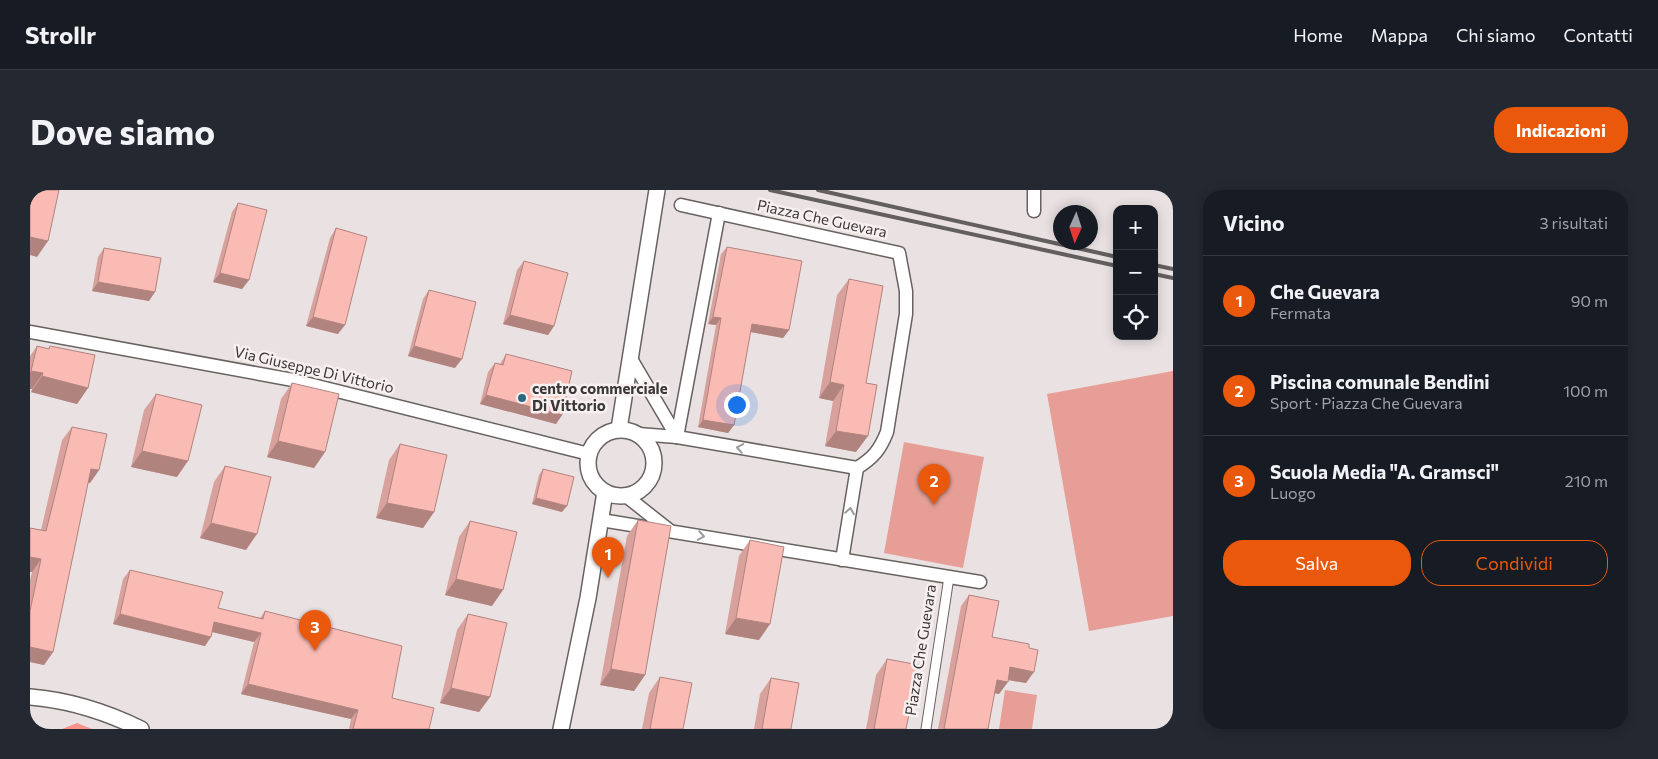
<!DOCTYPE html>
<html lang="it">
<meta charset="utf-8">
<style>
:root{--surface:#171b24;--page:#242831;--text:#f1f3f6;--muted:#9ea1a6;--line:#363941;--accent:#ea580c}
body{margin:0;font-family:Commissioner,sans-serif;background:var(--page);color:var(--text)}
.controls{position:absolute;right:15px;top:15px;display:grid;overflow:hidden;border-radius:10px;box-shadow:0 2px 12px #0003}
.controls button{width:45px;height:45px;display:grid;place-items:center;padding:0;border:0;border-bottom:1px solid var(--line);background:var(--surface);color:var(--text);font:25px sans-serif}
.compass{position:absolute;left:1023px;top:15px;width:45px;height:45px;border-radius:50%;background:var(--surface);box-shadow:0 2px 12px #0003;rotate:183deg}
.you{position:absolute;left:706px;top:214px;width:18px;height:18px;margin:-12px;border:4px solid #fff;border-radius:50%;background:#1a73e8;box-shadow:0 0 0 8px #1a73e833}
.badge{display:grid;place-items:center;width:32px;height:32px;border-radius:50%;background:var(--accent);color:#fff;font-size:16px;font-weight:700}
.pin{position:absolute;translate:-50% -41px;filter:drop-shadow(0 1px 2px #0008)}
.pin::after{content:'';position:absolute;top:26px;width:18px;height:15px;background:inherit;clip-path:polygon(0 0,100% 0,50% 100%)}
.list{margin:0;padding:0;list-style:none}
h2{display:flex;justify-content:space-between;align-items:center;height:65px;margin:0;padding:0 20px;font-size:21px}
h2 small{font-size:16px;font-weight:400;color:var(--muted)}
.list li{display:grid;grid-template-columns:32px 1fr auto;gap:15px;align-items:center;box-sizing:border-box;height:90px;padding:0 20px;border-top:1px solid var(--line)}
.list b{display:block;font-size:19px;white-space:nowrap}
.list p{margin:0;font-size:16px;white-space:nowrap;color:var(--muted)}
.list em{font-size:16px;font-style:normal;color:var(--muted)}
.actions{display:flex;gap:10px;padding:15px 20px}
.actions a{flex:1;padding:11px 0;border:1px solid var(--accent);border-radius:20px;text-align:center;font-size:18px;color:var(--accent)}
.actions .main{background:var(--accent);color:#fff}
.icon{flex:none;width:28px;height:28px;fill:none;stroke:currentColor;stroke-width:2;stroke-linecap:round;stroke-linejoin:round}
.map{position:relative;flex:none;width:1143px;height:539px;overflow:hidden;border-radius:20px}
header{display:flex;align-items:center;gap:30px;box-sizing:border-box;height:70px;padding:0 25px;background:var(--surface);border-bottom:1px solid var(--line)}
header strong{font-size:24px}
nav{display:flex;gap:28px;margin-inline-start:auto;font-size:18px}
.intro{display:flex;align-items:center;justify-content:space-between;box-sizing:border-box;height:120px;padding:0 30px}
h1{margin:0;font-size:35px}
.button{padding:12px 22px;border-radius:20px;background:var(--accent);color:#fff;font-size:18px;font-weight:700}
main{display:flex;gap:30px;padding:0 30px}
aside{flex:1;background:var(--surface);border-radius:20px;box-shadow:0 2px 12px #0003}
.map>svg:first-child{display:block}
.green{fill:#e69e97}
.forest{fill:#f89189}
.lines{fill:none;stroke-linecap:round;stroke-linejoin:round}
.pedestrian-casing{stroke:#686261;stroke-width:11}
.minor-casing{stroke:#686261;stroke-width:15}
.tertiary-casing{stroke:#686261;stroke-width:18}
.pedestrian{stroke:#fff;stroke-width:9}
.minor{stroke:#fff;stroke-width:12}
.tertiary{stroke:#fff;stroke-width:15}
.rail{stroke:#645f5f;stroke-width:4}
.wall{fill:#d8a19c}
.shaded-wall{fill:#b0837f}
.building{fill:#fbbbb5;stroke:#b0837f}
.oneway{stroke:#9d9c9c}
.poi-dot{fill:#2d6680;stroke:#f7f0ef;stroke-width:2}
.labels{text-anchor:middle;stroke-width:5;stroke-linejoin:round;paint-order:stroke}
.street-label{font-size:15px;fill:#3b3838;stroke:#f7f0ef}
.poi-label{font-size:15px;font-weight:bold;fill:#3b3838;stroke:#f7f0ef;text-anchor:start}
</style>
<header>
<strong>Strollr</strong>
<nav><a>Home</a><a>Mappa</a><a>Chi siamo</a><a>Contatti</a></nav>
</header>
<div class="intro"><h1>Dove siamo</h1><a class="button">Indicazioni</a></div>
<main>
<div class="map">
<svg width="1143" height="539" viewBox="0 0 1143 539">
<rect width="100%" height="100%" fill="#eae2e2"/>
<g class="green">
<path d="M1143 181V426L1059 441 1017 204Z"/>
<path d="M874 252 954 267 933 378 854 363Z"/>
<path d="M975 500 1007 505 1002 539H969Z"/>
</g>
<path class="forest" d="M47 533 62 539H32Z"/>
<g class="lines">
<g class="pedestrian-casing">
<path id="pedestrian" d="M896 539 919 387"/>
</g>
<g class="minor-casing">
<g id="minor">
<path d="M1004 0V21"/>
<path d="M651 15 869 63 876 101V124L857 242C850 260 843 268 827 278"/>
<path d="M0 142 263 190 559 264"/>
<path d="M600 167 647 247"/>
<path d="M608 244 647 247 827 278 812 370"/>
<path d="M647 247 689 23"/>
<path d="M596 306 639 340"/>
<path d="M571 330 950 392"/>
</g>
</g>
<g class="tertiary-casing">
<g id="tertiary">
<path d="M589 239 627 0"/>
<circle cx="591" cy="273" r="33"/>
<path d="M0 507C38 510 76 522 111 539"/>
<path d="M531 539 558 408 575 302"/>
</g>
</g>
<use href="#pedestrian" class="pedestrian"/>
<use href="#minor" class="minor"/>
<use href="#tertiary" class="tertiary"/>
<g class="rail">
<path d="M740 0 1087 76"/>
<path d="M788 0 1087 67"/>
<path d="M1124 75 1143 79"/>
<path d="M1124 84 1143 88"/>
</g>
</g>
<g class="wall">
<path d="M208 13 219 90 212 99 183 92 202 22Z"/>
<path d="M306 38 308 144 276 136 300 48Z"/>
<path d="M697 57 759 140 753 148 720 142 704 235 698 243 668 237 686 135 678 134 691 64Z"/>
<path d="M74 58 119 111 62 101 68 67Z"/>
<path d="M494 71 524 136 518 145 473 134 487 80Z"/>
<path d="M819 89 836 193 826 262 795 256 803 211 789 208 807 105Z"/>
<path d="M399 100 425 178 378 166 393 109Z"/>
<path d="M7 156 18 159 20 156 58 198 47 214 1 202 2 199H0V166Z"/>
<path d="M476 164 532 225 526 234 450 214 458 182 465 173 470 174Z"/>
<path d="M262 193 295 262 284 278 237 267 251 209Z"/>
<path d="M126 204 147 287 101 277 114 220Z"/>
<path d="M42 237 69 280 60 293H58L23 462 14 475 0 472V390L2 382H0V338L11 340 32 250Z"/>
<path d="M370 254 404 322 393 338 346 328 359 270Z"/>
<path d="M195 276 216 360 170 348 184 292Z"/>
<path d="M513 279 532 322 502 314 509 285Z"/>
<path d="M608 330 615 485 604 501 570 495 597 346Z"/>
<path d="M440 331 462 416 415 405 429 347Z"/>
<path d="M720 350 729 450 695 444 709 366Z"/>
<path d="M100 380 188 418 230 428 235 421 362 508 399 539H319L321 529 211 504 224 452 182 442 175 456 83 434 93 389Z"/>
<path d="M939 405 962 447 999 458 996 493 978 490 969 504 964 503 958 539H908L931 416Z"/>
<path d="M438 424 460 507 449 522 410 513 427 440Z"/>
<path d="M857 469 876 539H836L846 485Z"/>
<path d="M630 487 653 539H612L619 503Z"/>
<path d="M741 488 761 539H724L730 504Z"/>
</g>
<g class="shaded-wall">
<path d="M0 47 18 51 7 67 0 65Z"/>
<path d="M190 83 219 90 212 99 183 92Z"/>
<path d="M68 92 125 102 119 111 62 101Z"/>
<path d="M480 125 524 136 518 145 473 134Z"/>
<path d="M283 127 315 135 308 144 276 136Z"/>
<path d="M683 127 691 128 686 135 678 134Z"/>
<path d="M722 134 759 140 753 148 716 141Z"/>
<path d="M384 156 432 169 425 178 378 166Z"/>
<path d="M1 181 13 183 2 199H0V183Z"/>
<path d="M12 186 58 198 47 214 1 202Z"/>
<path d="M800 192 814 195 803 211 789 208Z"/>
<path d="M456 205 532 225 526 234 450 214Z"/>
<path d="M673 230 704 235 698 243 668 237Z"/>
<path d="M806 241 838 246 826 262 795 256Z"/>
<path d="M248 251 295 262 284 278 237 267Z"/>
<path d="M112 261 158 271 147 287 101 277Z"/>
<path d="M61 279 69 280 60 293 52 292Z"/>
<path d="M506 308 537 316 532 322 502 314Z"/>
<path d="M357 313 404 322 393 338 346 328Z"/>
<path d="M181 333 227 344 216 360 170 348Z"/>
<path d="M0 367 11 369 2 382H0Z"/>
<path d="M426 389 473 400 462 416 415 405Z"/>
<path d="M90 424 181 447 175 456 83 434Z"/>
<path d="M706 428 740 434 729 450 695 444Z"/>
<path d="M184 432 231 443 224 452 178 441Z"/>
<path d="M0 457 23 462 14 475 0 472Z"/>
<path d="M980 477 1004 482 996 493 972 489Z"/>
<path d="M581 479 615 485 604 501 570 495Z"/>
<path d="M967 490 978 492 969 504 959 502Z"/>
<path d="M218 494 328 520 321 529 211 504Z"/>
<path d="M421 498 460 507 449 522 410 513Z"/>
</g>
<g class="building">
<path d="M0 0H29L18 51 0 47Z"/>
<path d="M208 13 237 20 219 90 190 83Z"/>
<path d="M306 38 337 47 315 135 283 127Z"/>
<path d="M697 57 772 71 759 140 722 134 704 235 673 230 691 128 683 127Z"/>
<path d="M74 58 131 68 125 102 68 92Z"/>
<path d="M494 71 538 83 524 136 480 125Z"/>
<path d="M819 89 853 96 836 193 847 195 838 246 806 241 814 195 800 192Z"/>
<path d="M399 100 446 112 432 169 384 156Z"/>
<path d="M7 156 19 159 20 156 65 165 58 198 12 186 13 183 1 181Z"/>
<path d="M476 164 542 181 532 225 456 205 465 173 473 175Z"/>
<path d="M262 193 309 204 295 262 248 251Z"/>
<path d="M126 204 172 215 158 271 112 261Z"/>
<path d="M42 237 77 244 69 280 61 279 23 462 0 457V421L11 369 0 367V338L16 341Z"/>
<path d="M370 254 417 265 404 322 357 313Z"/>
<path d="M195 276 241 287 227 344 181 333Z"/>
<path d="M513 279 544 287 537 316 506 308Z"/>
<path d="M608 330 641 336 615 485 581 479Z"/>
<path d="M440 331 487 342 473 400 426 389Z"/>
<path d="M720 350 754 357 740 434 706 428Z"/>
<path d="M100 380 193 402 188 418 233 429 235 421 372 456 362 508 404 518 399 539H323L328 520 218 494 231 443 184 432 181 447 90 424Z"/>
<path d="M939 405 969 411 962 447 999 454V458L1008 460 1004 482 980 477 978 492 967 490 958 539H914Z"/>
<path d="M438 424 477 433 460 507 421 498Z"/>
<path d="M857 469 889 475 876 539H844Z"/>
<path d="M630 487 662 493 653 539H620Z"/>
<path d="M741 488 769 493 761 539H732Z"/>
</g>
<defs><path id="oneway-chevron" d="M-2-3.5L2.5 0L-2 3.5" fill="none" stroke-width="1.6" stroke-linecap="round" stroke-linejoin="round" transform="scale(1.25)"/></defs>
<g class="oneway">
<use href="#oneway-chevron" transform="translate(710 258) rotate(-170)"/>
<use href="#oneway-chevron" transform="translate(820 321) rotate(-81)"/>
<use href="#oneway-chevron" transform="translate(671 346) rotate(9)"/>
</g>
<circle class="poi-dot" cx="492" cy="208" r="5"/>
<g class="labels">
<g class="street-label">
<text transform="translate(792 29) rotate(12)" y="5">Piazza Che Guevara</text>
<text transform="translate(284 180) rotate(13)" y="5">Via Giuseppe Di Vittorio</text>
<text transform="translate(891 460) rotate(-81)" y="5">Piazza Che Guevara</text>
</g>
<g class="poi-label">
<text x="502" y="204">centro commerciale<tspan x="502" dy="17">Di Vittorio</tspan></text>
</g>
</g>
</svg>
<div class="controls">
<button>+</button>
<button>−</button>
<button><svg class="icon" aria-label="locate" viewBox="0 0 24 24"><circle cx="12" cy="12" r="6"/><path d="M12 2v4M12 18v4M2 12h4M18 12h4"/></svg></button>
</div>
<svg class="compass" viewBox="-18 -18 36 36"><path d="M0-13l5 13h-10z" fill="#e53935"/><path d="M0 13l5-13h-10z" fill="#9ea1a6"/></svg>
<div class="you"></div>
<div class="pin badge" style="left:578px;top:388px">1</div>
<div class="pin badge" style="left:904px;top:315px">2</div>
<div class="pin badge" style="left:285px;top:461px">3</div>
</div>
<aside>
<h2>Vicino<small>3 risultati</small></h2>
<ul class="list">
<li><span class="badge">1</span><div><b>Che Guevara</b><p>Fermata</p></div><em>90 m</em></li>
<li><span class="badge">2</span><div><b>Piscina comunale Bendini</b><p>Sport · Piazza Che Guevara</p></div><em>100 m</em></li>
<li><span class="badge">3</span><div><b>Scuola Media &quot;A. Gramsci&quot;</b><p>Luogo</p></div><em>210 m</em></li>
</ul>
<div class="actions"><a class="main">Salva</a><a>Condividi</a></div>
</aside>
</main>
